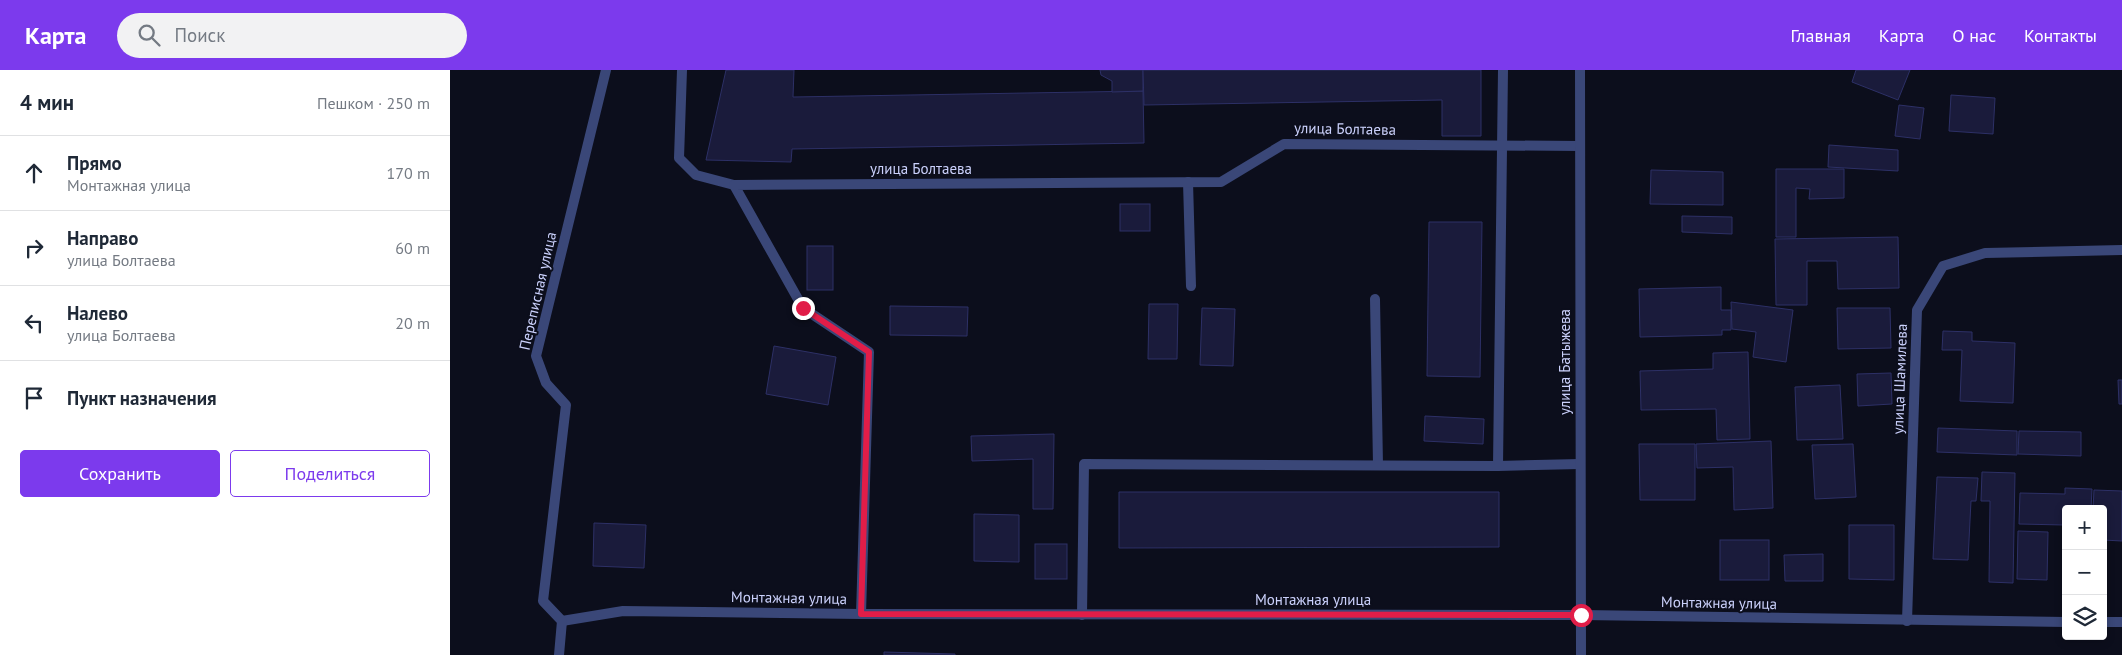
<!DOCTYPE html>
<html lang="ru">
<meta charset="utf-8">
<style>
:root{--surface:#fff;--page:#f2f2f3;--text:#1f2937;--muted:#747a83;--line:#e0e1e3;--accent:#7c3aed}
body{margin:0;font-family:"PT Sans",sans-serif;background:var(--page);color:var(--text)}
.controls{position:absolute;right:15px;bottom:15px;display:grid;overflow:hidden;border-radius:5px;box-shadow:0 2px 8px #0003}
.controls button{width:45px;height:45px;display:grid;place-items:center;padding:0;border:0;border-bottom:1px solid var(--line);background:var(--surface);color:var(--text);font:25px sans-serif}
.stop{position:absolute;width:15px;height:15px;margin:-11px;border:4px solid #e11d48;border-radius:50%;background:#fff}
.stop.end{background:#e11d48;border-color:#fff;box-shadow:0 1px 5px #0008}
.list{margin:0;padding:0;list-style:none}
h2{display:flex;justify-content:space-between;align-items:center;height:65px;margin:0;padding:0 20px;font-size:21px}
h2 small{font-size:16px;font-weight:400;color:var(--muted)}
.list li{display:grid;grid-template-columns:32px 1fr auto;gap:15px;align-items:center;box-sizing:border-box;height:75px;padding:0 20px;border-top:1px solid var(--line)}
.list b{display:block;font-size:19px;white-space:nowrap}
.list p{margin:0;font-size:16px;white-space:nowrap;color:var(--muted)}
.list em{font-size:16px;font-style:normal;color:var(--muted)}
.actions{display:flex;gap:10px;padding:15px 20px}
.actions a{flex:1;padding:11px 0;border:1px solid var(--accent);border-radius:5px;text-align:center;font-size:18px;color:var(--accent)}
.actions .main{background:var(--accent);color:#fff}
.icon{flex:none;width:28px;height:28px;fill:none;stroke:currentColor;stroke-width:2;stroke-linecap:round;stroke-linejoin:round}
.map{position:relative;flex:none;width:1672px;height:585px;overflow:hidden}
header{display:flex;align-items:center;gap:30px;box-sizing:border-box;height:70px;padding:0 25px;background:var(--accent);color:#fff}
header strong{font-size:24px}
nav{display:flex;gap:28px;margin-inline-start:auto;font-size:18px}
.search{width:350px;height:45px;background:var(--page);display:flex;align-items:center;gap:12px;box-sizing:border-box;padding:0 18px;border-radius:28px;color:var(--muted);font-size:19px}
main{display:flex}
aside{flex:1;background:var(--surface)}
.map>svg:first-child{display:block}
.building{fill:#1a1b3b;stroke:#2d3066}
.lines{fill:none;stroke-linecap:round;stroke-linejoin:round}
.service{stroke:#3a4778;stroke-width:10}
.minor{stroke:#3a4778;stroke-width:10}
.tertiary{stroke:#3a4778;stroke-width:10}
.route{stroke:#e11d48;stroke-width:6}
.labels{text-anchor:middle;stroke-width:4;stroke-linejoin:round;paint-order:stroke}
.street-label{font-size:15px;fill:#cbd1fc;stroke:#0c0e1c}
</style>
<header>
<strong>Карта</strong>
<div class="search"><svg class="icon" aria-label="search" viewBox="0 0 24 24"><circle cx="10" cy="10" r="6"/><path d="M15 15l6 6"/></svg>Поиск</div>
<nav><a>Главная</a><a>Карта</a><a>О нас</a><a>Контакты</a></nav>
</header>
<main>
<aside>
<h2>4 мин<small>Пешком · 250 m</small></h2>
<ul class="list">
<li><svg class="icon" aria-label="ahead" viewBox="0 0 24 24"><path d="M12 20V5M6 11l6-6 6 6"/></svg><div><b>Прямо</b><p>Монтажная улица</p></div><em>170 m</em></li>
<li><svg class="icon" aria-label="right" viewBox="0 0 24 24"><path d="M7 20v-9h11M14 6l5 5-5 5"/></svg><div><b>Направо</b><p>улица Болтаева</p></div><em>60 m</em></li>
<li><svg class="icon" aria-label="left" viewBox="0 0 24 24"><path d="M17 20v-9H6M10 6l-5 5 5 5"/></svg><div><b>Налево</b><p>улица Болтаева</p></div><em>20 m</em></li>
<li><svg class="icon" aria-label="arrive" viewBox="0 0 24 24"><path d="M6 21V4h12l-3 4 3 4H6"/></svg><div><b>Пункт назначения</b></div></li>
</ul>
<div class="actions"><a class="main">Сохранить</a><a>Поделиться</a></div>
</aside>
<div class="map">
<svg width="1672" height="585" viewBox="0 0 1672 585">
<rect width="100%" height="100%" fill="#0c0e1c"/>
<g class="building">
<path d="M276 0H344L343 27 693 21 694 73 342 79 341 92 256 90Z"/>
<path d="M650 0H693V21L662 22V11L651 5Z"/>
<path d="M693 0H1031V66H992V30L694 35Z"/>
<path d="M1406 0H1460L1448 30 1402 12Z"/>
<path d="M1501 25 1545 28 1543 64 1499 61Z"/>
<path d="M1449 35 1474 38 1470 69 1445 66Z"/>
<path d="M1379 75 1448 80V101L1378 97Z"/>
<path d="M1326 99H1394V128L1359 129 1360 119 1346 118V167H1326Z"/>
<path d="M1201 100 1273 102V135L1200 134Z"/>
<rect x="670" y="134" width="30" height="27"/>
<path d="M1232 146 1282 147V164L1232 162Z"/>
<path d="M979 152H1032L1030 307 977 306Z"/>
<path d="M1448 167 1449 218 1388 219 1387 191H1357V235H1326L1325 169Z"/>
<rect x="357" y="176" width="26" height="44"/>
<path d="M1271 217V240H1281V260H1272V265L1190 267 1189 219Z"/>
<path d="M1281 232 1343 240 1336 292 1303 287 1306 262 1282 259Z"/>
<path d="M699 234H728L727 289H698Z"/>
<path d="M440 236 518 237 517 266 440 265Z"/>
<path d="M752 238 785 239 783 296 750 295Z"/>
<path d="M1387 238H1440L1441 278 1388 279Z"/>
<path d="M1493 261 1522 262V271L1565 273 1563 333 1510 331 1512 280H1492Z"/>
<path d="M324 276 386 287 378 335 316 324Z"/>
<path d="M1298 282 1300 369 1267 370 1266 339 1191 340 1190 301 1263 299V283Z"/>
<path d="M1441 303 1442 334 1408 336 1407 304Z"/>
<path d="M1668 310H1672V334H1669Z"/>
<path d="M1390 315 1393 369 1347 370 1345 317Z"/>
<path d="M975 346 1034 349 1033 374 974 371Z"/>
<path d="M1488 358 1567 361V385L1487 382Z"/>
<path d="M1569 361 1631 362V386L1568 384Z"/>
<path d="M604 364 603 439H583V389L522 391 521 366Z"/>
<path d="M1321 371 1323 438 1284 440 1283 397 1247 398 1246 374Z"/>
<path d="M1189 374H1245V430H1190Z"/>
<path d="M1403 374 1406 427 1365 429 1362 375Z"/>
<path d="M1532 402 1565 403 1563 513 1539 512 1540 431H1531Z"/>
<path d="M1487 407 1528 408 1526 431H1521L1518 490 1483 489Z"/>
<path d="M1615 418 1642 419 1641 439H1616V473H1614V455L1569 454 1570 423 1615 424Z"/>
<path d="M1644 420 1672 421V471L1653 470V439H1643Z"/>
<path d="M669 422H1049V477L669 478Z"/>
<path d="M524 444 569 445V492L524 491Z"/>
<path d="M144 453 196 455 194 498 143 496Z"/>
<path d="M1399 455H1444V510L1399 509Z"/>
<path d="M1568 461 1598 462 1597 510 1567 509Z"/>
<rect x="1270" y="470" width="49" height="40"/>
<rect x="585" y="474" width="32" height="35"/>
<path d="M1373 484V511H1335L1334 485Z"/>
<path d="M434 582 505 584V585H434Z"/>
</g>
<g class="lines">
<g class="service">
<path d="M232 0 229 88 246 105 284 115"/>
<path d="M738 112 741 216"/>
<path d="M925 229 928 395"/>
<path d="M1048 396 1053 0"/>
<path d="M632 545 634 394 1048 396 1130 394"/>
</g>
<g class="minor">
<path d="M411 544 419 282 353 238 284 115 771 112 834 74 1130 76"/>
<path d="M112 551 173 541 411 544 1131 545 1616 552"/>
<path d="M1457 551 1467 240 1493 196 1535 183 1672 180"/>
<path d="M1653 552H1672"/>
<path d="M109 585 112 551 93 531 116 335 96 313 86 286 156 0"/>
</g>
<path class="tertiary" d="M1130 0 1131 585"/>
</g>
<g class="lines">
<path class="route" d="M353 238 419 282 411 544 1131 545"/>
</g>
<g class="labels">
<g class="street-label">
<text transform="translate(895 59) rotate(1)" y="5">улица Болтаева</text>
<text x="471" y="104">улица Болтаева</text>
<text transform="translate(88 221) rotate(-77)" y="5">Переписная улица</text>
<text transform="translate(1115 292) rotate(-90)" y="5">улица Батыжева</text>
<text transform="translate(1450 309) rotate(-88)" y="5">улица Шамилева</text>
<text transform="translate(339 528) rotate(1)" y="5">Монтажная улица</text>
<text x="863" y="535">Монтажная улица</text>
<text transform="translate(1269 533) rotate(1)" y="5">Монтажная улица</text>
</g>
</g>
</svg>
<div class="controls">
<button>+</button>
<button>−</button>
<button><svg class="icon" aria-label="layers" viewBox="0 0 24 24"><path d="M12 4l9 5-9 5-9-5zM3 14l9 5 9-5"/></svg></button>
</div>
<div class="stop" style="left:1131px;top:545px"></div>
<div class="stop end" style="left:353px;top:238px"></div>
</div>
</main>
